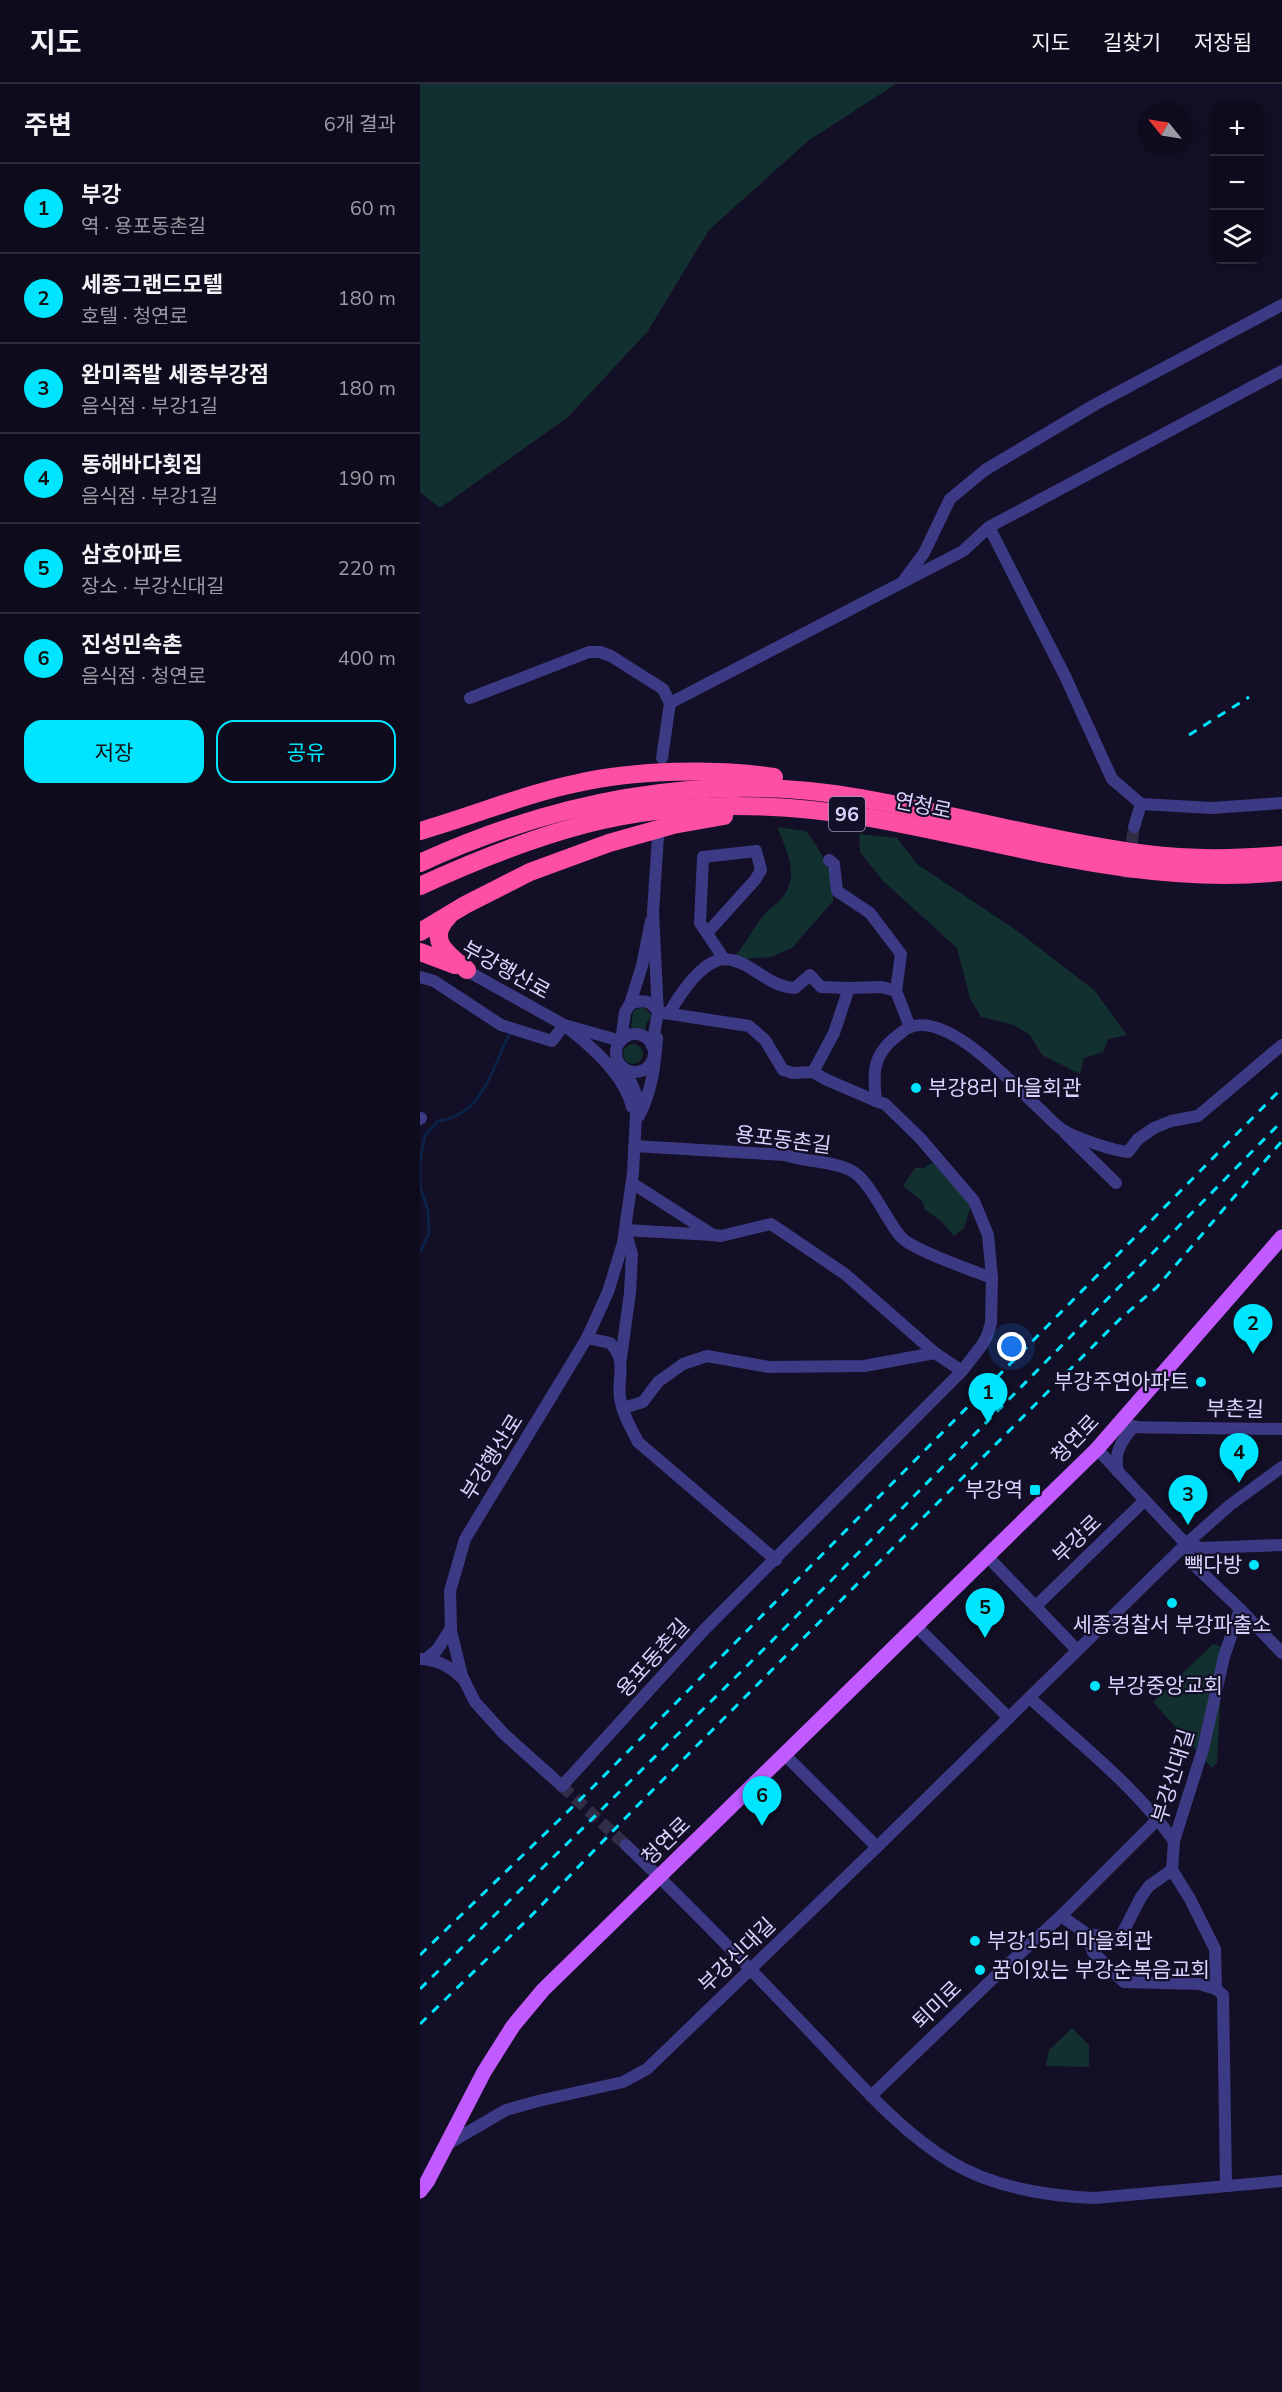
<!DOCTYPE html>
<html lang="ko">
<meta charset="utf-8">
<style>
:root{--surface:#0e0b1c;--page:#171425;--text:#f1f3f6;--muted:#9b9ba3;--line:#2e2b3b;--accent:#00e5ff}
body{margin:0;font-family:"Nunito Sans","Noto Sans KR",sans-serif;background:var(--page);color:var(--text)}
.controls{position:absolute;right:18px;top:18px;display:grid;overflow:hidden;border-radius:12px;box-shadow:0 3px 9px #0003}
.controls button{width:54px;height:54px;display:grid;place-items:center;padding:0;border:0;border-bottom:2px solid var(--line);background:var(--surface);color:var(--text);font:30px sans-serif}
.compass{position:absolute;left:718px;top:18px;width:54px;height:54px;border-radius:50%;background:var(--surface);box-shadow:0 3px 9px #0003;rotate:300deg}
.you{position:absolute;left:592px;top:1263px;width:21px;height:21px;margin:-15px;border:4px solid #fff;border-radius:50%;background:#1a73e8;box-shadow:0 0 0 9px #1a73e833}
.badge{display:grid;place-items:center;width:39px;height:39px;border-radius:50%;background:var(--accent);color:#111;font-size:20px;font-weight:700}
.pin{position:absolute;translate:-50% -50px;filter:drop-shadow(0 2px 3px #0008)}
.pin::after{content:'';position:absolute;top:32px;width:21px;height:18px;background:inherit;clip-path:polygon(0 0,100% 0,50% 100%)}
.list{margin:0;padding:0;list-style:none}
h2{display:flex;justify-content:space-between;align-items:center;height:78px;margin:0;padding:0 24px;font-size:26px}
h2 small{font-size:20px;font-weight:400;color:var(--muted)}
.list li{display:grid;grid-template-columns:39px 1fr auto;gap:18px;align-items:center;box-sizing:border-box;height:90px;padding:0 24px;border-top:2px solid var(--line)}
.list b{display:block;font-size:22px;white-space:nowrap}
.list p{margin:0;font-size:20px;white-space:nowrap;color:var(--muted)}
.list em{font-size:20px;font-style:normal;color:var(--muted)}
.actions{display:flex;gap:12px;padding:18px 24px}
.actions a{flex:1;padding:14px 0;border:2px solid var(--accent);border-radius:18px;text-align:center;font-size:21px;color:var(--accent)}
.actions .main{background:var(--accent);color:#111}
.icon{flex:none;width:33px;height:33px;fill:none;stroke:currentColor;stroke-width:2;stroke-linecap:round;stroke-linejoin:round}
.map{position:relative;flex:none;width:862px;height:2308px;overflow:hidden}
header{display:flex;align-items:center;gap:36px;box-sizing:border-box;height:84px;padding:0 30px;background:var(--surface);border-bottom:2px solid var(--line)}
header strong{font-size:28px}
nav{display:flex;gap:33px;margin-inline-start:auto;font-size:21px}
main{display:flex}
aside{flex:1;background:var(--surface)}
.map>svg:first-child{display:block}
.green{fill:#12302f}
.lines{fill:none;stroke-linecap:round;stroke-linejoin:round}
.stream{stroke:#0c2248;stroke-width:3}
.minor-tunnel{stroke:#312d47;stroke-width:12;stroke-dasharray:12 6;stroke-linecap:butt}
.minor{stroke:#3d3a85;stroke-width:12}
.major{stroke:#c25bff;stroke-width:15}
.highway{stroke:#ff4fa3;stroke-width:18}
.rail{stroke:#00e5ff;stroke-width:3;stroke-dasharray:9 8;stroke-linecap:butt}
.poi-dot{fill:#00e5ff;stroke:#130f26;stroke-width:2}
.labels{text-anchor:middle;stroke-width:4.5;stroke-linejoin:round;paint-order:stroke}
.shield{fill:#130f26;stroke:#9e99be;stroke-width:1.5}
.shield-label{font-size:20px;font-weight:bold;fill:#d9d4ff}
.street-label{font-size:21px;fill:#d9d4ff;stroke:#130f26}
.poi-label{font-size:21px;fill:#d9d4ff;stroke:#130f26;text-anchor:start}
</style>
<header>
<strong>지도</strong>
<nav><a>지도</a><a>길찾기</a><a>저장됨</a></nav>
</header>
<main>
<aside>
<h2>주변<small>6개 결과</small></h2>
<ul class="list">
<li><span class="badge">1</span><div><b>부강</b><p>역 · 용포동촌길</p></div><em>60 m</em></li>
<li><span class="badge">2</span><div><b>세종그랜드모텔</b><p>호텔 · 청연로</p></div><em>180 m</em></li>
<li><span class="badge">3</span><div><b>완미족발 세종부강점</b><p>음식점 · 부강1길</p></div><em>180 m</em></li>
<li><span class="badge">4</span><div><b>동해바다횟집</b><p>음식점 · 부강1길</p></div><em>190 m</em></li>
<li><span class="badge">5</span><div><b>삼호아파트</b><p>장소 · 부강신대길</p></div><em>220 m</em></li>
<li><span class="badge">6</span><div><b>진성민속촌</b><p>음식점 · 청연로</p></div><em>400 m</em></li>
</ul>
<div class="actions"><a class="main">저장</a><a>공유</a></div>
</aside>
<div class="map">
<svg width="862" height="2308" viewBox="0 0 862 2308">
<rect width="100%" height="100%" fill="#130f26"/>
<g class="green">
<path d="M0 0H476L388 57 289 146 228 247 148 333 20 424 0 408Z"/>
<path d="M357 743 386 747C400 765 417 793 413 817L372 864 351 873 324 875 315 872C327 859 333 843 345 830 350 824 357 820 362 814 380 791 367 767 357 743Z"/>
<path d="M439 750 477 754 497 780 596 846 674 906 707 951 688 955 683 968 664 974 660 990 622 971 610 951 594 941 561 933 550 914 537 864 462 796 440 768Z"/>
<path d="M222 923 227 926 232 932 226 940 225 947 211 944 213 927Z"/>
<circle cx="213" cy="970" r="10"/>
<path d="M513 1078 552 1118 544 1144 534 1152 521 1137 504 1125 503 1118 483 1102 495 1084H504Z"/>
<path d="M793 1560 803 1563 797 1679 792 1684 733 1618Z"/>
<path d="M652 1944 669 1961V1983L626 1982 629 1966Z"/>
</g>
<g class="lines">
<path class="stream" d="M0 1168 9 1149 8 1126 0 1103V1077L5 1052 18 1037C63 1032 72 984 90 949"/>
<g class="minor-tunnel">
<path d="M707 794 714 743"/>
<path d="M142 1702 206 1761"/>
</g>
<g class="minor">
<path d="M569 443 645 592 692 695 721 720 792 724 862 719"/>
<path d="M484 496 504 469 530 415 565 386 676 320 862 221"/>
<path d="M50 614 169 568H180L191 572 243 605 250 619 242 674"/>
<path d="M250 619 543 467 569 443 862 287"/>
<path d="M714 743 721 720"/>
<path d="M238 752 233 828 238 930"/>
<path d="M409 776 414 780 417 807 450 829 481 870 476 907"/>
<path d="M287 849 335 796 341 786 336 767 283 773 280 839 304 875"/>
<path d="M42 884 144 941 201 957 205 928 210 920C223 915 231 916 238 928L232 962"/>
<path d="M0 893 14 897 81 941 132 957 144 941C170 961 204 990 212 1023"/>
<path d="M210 920 222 882 231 837"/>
<path d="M238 928 329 942 345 956 363 986 373 989 393 988 407 996 456 1017"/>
<path d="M249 929C259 912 277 884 296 877 308 872 323 879 332 885 347 894 357 903 375 904L390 891 401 903 429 904"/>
<circle cx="215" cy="969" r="19"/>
<path d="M205 985 217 1012 213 1089 203 1159 188 1208 167 1254 45 1455 30 1507 31 1547 42 1592 55 1618 84 1650 142 1702 284 1546 542 1287 562 1261 567 1252 571 1239 572 1194C552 1186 494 1167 481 1153 466 1136 451 1098 432 1087 414 1077 385 1078 365 1071L214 1062"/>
<path d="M393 988 414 949 429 904 462 903 476 907 490 943"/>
<path d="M219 1032C232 1007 235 981 237 954"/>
<path d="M0 1035 1 1034"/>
<path d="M645 1049 696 1099"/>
<path d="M212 1099 293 1151 301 1152 351 1140 425 1190 515 1269"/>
<path d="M572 1194 568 1151 554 1117 500 1054 465 1020 456 1017C453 989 452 971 477 952 480 950 484 946 488 944 528 925 596 1004 623 1028 629 1034 636 1042 643 1046 656 1054 694 1067 708 1068L718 1055 734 1044 751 1037 778 1032 862 961"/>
<path d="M167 1254 190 1259C208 1277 197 1292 200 1314 202 1329 211 1344 218 1358L356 1476"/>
<path d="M201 1274 210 1209 212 1170 205 1146 293 1151"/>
<path d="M203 1324 223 1318 238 1298 263 1280 287 1272 349 1283 444 1282 515 1269 542 1287"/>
<path d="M696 1343 862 1345"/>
<path d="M677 1365 766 1460 782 1464 862 1461"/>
<path d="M698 1388C693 1369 702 1356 714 1342"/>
<path d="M567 1472 657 1566"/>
<path d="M616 1522 724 1417"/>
<path d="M820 1525 862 1569"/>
<path d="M495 1541 589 1634"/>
<path d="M0 1575C18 1575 31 1583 43 1595"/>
<path d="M6 1575 17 1566 31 1544"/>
<path d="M610 1614C659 1659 715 1702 754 1757L783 1665 804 1573 820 1525 771 1478 766 1460"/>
<path d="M364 1670 457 1763"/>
<path d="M754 1757 752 1786 770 1815 795 1865 796 1905 803 1911 806 2101"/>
<path d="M206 1761C273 1825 337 1892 401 1959 441 2001 481 2048 531 2078 574 2104 626 2112 675 2114L862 2097"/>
<path d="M641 1832 738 1735"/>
<path d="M667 1850 700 1854 721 1813 729 1802 752 1786"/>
<path d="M451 2012 584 1884 641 1832 667 1850 673 1868 704 1898 779 1900 796 1905"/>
<path d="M26 2061 86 2026 118 2017 203 1998 227 1985 457 1763 766 1460 810 1421 862 1383"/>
</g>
<path class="major" d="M0 2107 7 2098 64 1988 93 1942 123 1906 677 1365 862 1153"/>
<g class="highway">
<path d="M0 747C53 732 104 710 158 699 215 686 296 684 354 693"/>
<path d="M0 779C140 715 288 687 441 714 537 731 630 757 726 770 771 776 817 775 862 771"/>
<path d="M0 802C54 777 109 755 166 740 256 717 354 718 445 733 585 757 718 803 862 788"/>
<path d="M29 832C5 856 28 870 47 886"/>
<path d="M0 848 45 821 110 788 189 759 253 741 304 732"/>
<path d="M0 868 35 881"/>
</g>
<g class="rail">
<path d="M769 651 829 613"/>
<path d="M0 1871 172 1704 862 1004"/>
<path d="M0 1905 346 1563 862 1037"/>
<path d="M0 1940 110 1833 217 1722 700 1235 737 1203 862 1057"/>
</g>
</g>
<g class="poi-dot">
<circle cx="496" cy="1004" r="6"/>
<circle cx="781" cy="1298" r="6"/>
<rect x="609" y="1400" width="12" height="12" rx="3"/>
<circle cx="834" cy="1481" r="6"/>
<circle cx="752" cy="1519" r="6"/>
<circle cx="675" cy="1602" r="6"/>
<circle cx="555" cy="1857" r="6"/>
<circle cx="560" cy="1886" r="6"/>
</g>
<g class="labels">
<rect class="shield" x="409" y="713" width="36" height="34" rx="4.5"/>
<g class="shield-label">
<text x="427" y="737">96</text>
</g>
<g class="street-label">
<text transform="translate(503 722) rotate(12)" y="7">연청로</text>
<text transform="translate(86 886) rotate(29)" y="7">부강행산로</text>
<text transform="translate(363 1056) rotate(7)" y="7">용포동촌길</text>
<text transform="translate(815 1325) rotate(1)" y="7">부촌길</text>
<text transform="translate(655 1355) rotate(-46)" y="7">청연로</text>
<text transform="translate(72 1373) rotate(-58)" y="7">부강행산로</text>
<text transform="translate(657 1455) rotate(-44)" y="7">부강로</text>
<text transform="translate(233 1574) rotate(-48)" y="7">용포동촌길</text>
<text transform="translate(753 1692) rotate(-73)" y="7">부강신대길</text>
<text transform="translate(246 1757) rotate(-44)" y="7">청연로</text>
<text transform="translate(317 1871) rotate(-44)" y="7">부강신대길</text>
<text transform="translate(517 1921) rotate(-44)" y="7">퇴미로</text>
</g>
<g class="poi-label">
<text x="508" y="1011">부강8리 마을회관</text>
<text x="769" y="1305" text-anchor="end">부강주연아파트</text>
<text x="603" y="1413" text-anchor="end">부강역</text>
<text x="822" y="1488" text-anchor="end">빽다방</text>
<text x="752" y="1548" text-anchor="middle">세종경찰서 부강파출소</text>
<text x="687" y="1609">부강중앙교회</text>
<text x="567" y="1864">부강15리 마을회관</text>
<text x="572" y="1893">꿈이있는 부강순복음교회</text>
</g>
</g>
</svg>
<div class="controls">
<button>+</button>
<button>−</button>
<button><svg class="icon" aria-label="layers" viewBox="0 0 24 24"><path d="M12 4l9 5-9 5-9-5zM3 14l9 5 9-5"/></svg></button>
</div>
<svg class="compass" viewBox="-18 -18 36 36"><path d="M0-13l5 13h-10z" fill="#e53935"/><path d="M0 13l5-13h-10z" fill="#9b9ba3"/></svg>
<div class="you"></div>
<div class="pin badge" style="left:568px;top:1339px">1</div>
<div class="pin badge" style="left:833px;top:1270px">2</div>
<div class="pin badge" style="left:768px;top:1441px">3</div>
<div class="pin badge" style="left:819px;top:1399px">4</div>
<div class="pin badge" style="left:565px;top:1554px">5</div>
<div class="pin badge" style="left:342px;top:1742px">6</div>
</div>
</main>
